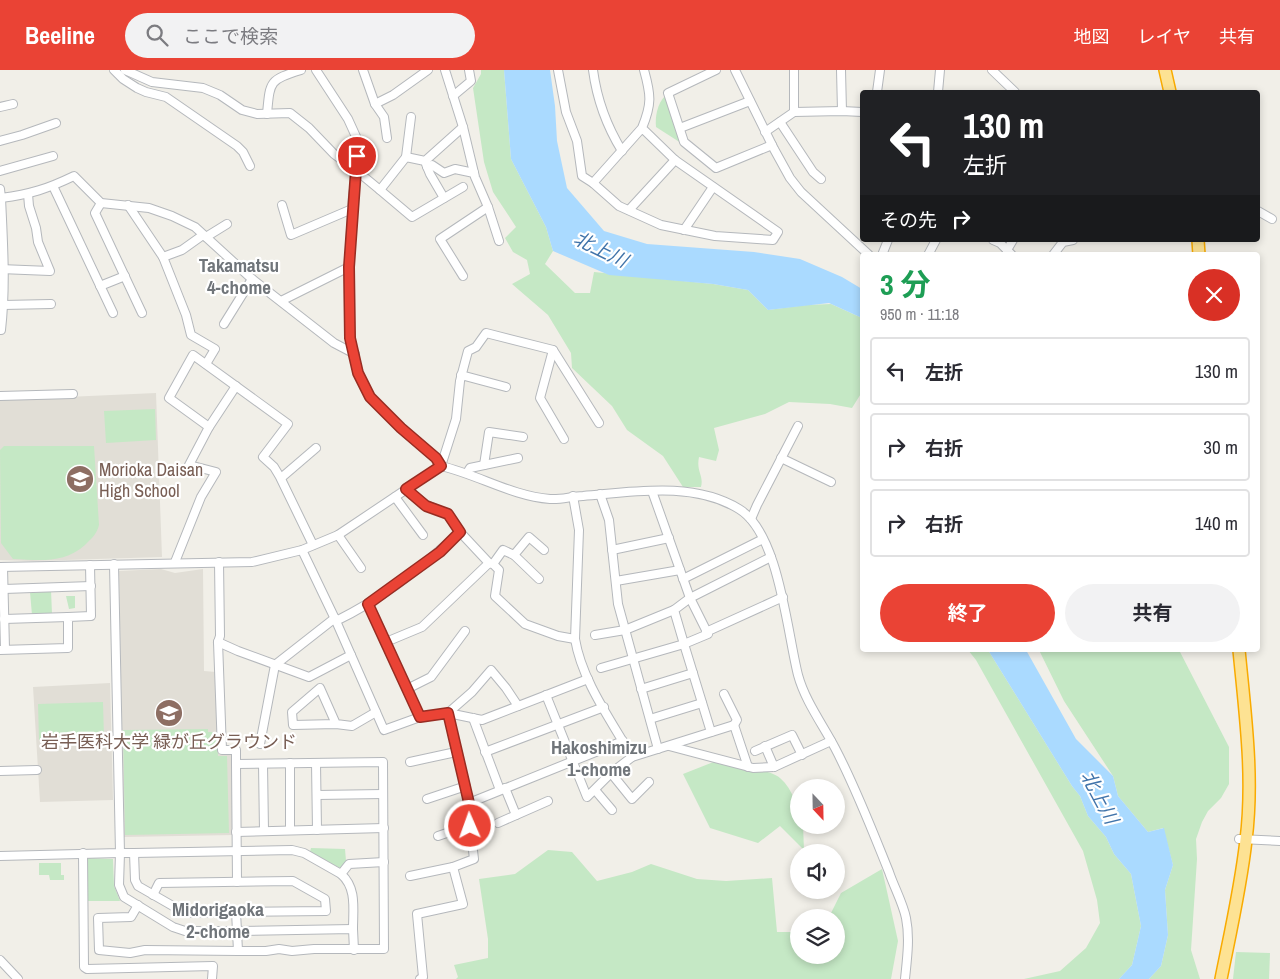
<!DOCTYPE html>
<html lang="ja">
<meta charset="utf-8">
<style>
:root{--surface:#fff;--page:#f2f2f3;--text:#2b2b33;--muted:#7c7c81;--line:#e1e1e2;--accent:#ea4335}
body{margin:0;font-family:"Archivo Narrow","Noto Sans JP",sans-serif;background:var(--page);color:var(--text);height:100vh;display:flex;flex-direction:column;font-size:19px;white-space:nowrap}
*{box-sizing:border-box;margin:0}
p{font-size:16px;color:var(--muted)}
.icon{flex:none;width:28px;height:28px;fill:none;stroke:currentColor;stroke-width:2;stroke-linecap:round;stroke-linejoin:round}
.map{position:relative;flex:1;overflow:hidden}
.drawer{position:absolute;left:860px;top:182px;width:400px;height:400px;display:flex;flex-direction:column;background:var(--surface);border-radius:5px;box-shadow:0 2px 8px #0003}
.drawer>*{flex:none}
.top-card{position:absolute;left:860px;top:20px;width:400px;height:152px;border-radius:5px;box-shadow:0 2px 8px #0003;background:#202124;color:#fff;overflow:hidden}
.needle{width:32px;rotate:158deg}
.buttons{position:absolute;left:790px;top:709px;display:grid;gap:10px}
.buttons a{display:grid;place-items:center;width:55px;height:55px;border-radius:50%;background:var(--surface);box-shadow:0 2px 8px #0003;font-size:25px}
.pin{position:absolute;display:grid;place-items:center;width:42px;height:42px;color:#fff;margin:-21px;border:2px solid #fff;border-radius:50%;box-shadow:0 1px 5px #0007}
.me{position:absolute;width:55px;margin:-28px;rotate:358deg;stroke-linejoin:round;filter:drop-shadow(0 0 4px #0008)}
.turn{display:flex;align-items:center;gap:18px;height:105px;padding:0 20px;font-size:22px}
.turn .icon{width:65px;height:65px;stroke-width:2.5}
.turn b{display:block;font-size:35px;line-height:42px}
.then{display:flex;align-items:center;height:48px;padding:0 20px;background:#0003;gap:10px;font-size:19px}
.round{display:grid;place-items:center;flex:none;width:52px;height:52px;border-radius:26px;background:var(--page)}
.head{display:flex;align-items:center;justify-content:space-between;height:85px;padding:0 20px}
h1{font-size:30px;font-weight:700;line-height:38px;color:#1e9e55}
.action{display:flex;gap:10px;margin-top:auto;padding:10px 20px}
.action a{flex:1;height:58px;border-radius:30px;background:var(--accent);color:#fff;font-size:20px;font-weight:700;line-height:58px;text-align:center}
.action a+a{background:var(--page);color:var(--text)}
ul{padding:0;list-style:none}
li{display:flex;align-items:center;gap:15px;height:68px;margin:0 10px 8px;padding:0 10px;border:2px solid var(--line);border-radius:5px}
li div{flex:1}
li b{display:block;font-size:19px}
li em{font-style:normal}
header{display:flex;align-items:center;gap:30px;box-sizing:border-box;height:70px;padding:0 25px;background:var(--accent);color:#fff}
header strong{font-size:24px}
nav{display:flex;gap:28px;margin-inline-start:auto;font-size:18px}
.search{width:350px;height:45px;background:var(--page);display:flex;align-items:center;gap:12px;box-sizing:border-box;padding:0 18px;border-radius:28px;color:var(--muted);font-size:19px}
.map>svg:first-child{display:block}
.education{fill:#e1ded6}
.green{fill:#c5e8c5}
.water{fill:#aadaff}
.lines{fill:none;stroke-linecap:round;stroke-linejoin:round}
.minor-casing{stroke:#b5b8bc;stroke-width:10}
.highway-casing{stroke:#f9ab00;stroke-width:14}
.minor{stroke:#fff;stroke-width:8}
.highway{stroke:#fde293;stroke-width:11}
.route-casing{stroke:#982c22;stroke-width:12}
.route{stroke:#ea4335;stroke-width:9}
.labels{text-anchor:middle;dominant-baseline:central;stroke-width:4.5;stroke-linejoin:round;paint-order:stroke}
.education-label{font-size:18px;fill:#785e54;stroke:#fff;text-anchor:start}
.water-label{font-size:19px;font-style:italic;fill:#4174aa;stroke:#fff}
.neighbourhood-label{font-size:19px;font-weight:bold;fill:#70757a;stroke:#fff}
</style>
<header>
<strong>Beeline</strong>
<div class="search"><svg class="icon" aria-label="search" viewBox="0 0 24 24"><circle cx="10" cy="10" r="6"/><path d="M15 15l6 6"/></svg>ここで検索</div>
<nav><a>地図</a><a>レイヤ</a><a>共有</a></nav>
</header>
<div class="map">
<svg width="1280" height="909" viewBox="0 0 1280 909">
<rect width="100%" height="100%" fill="#f1efe8"/>
<g class="education">
<polygon points="156,323 162,487 32,491 0,490 0,330"/>
<polygon points="161,499 175,503 203,499 204,601 216,602 219,684 232,683 233,685 234,765 124,767 119,501"/>
<polygon points="110,613 113,730 40,732 33,617"/>
</g>
<g class="green">
<path d="M 481,0 L 504,0 L 511,89 L 546,157 L 553,181 L 545,194 L 575,223 L 590,223 L 594,202 L 713,214 L 748,220 L 768,240 L 806,235 L 831,234 L 862,248 L 862,322 L 852,338 L 830,334 L 789,332 L 765,344 L 714,358 L 719,380 L 716,391 L 699,387 C 696,402 704,405 701,417 L 683,417 L 663,386 L 627,360 L 612,336 L 572,298 L 571,283 L 548,245 L 512,214 L 530,204 L 527,190 L 513,182 L 505,168 L 516,157 L 493,122 L 484,92 L 473,18 L 481,4 Z"/>
<path d="M 665,26 L 666,27 L 681,73 L 656,57 C 655,47 657,34 665,26 Z"/>
<polygon points="155,339 156,370 106,373 104,341"/>
<path d="M 4,376 L 94,376 L 99,455 C 97,464 91,469 85,475 C 64,494 39,490 13,489 L 1,473 L 0,380 Z"/>
<polygon points="51,520 52,544 32,545 30,522"/>
<polygon points="66,526 75,526 75,538 69,539"/>
<polygon points="968,580 988,580 1072,716 1080,726 1088,746 1106,767 1114,784 1131,804 1141,856 1132,895 1119,909 1024,909 1060,901 1086,878 1100,853 1097,830 1083,781 976,590"/>
<polygon points="1039,580 1179,580 1229,677 1229,714 1221,728 1208,741 1202,752 1196,769 1197,789 1191,880 1200,909 1149,909 1161,896 1168,865 1165,820 1173,795 1163,758 1148,762 1118,726 1113,706 1064,631"/>
<polygon points="103,632 104,668 39,670 38,634"/>
<polygon points="208,659 208,662 217,662 218,686 227,686 229,763 125,765 123,660"/>
<path d="M 716,691 C 731,694 769,699 780,708 C 793,719 799,739 799,755 L 803,755 L 804,780 L 780,756 L 758,773 L 710,758 L 683,704 Z"/>
<polygon points="311,778 345,779 346,791 340,798 310,782"/>
<polygon points="548,780 572,782 597,811 632,802 651,794 697,809 726,811 772,808 777,862 799,862 799,885 836,885 836,848 829,847 841,823 882,799 898,871 891,909 456,909 458,907 454,895 488,888 488,869 479,809 515,804"/>
<polygon points="85,788 113,789 114,816 120,831 87,831"/>
<polygon points="39,793 61,793 61,805 64,805 64,810 50,810 49,805 39,805"/>
<polygon points="1236,882 1270,883 1269,909 1233,909"/>
</g>
<g class="water">
<polygon points="504,0 550,0 555,36 557,71 567,118 604,161 647,174 754,182 800,189 842,207 862,219 862,248 829,233 768,240 748,220 713,214 609,205 553,181 546,157 511,89"/>
<polygon points="988,580 1026,580 1076,669 1113,706 1118,726 1148,762 1164,758 1173,795 1165,820 1168,865 1161,896 1149,909 1119,909 1132,895 1141,856 1131,804 1114,784 1106,767 1088,746 1080,726 1072,716"/>
</g>
<g class="lines">
<defs>
<g id="minor">
<polyline points="114,0 123,9 137,18 146,22 166,27 237,76 243,82 250,96"/>
<polyline points="125,0 152,12 203,18 220,25 242,40 257,44 290,43 309,58 334,84 357,101 380,120 406,87 425,91 463,57"/>
<path d="M 316,0 L 348,49 L 358,71 L 357,101 L 353,125 L 349,197 L 350,268 L 358,303 L 370,327 L 401,359 L 436,388 L 441,396 C 479,405 512,426 550,429 C 561,430 572,426 583,426 C 633,422 693,411 739,439 C 779,463 787,562 798,605 C 805,631 823,655 835,678 C 856,718 872,760 889,802 C 894,817 903,833 906,848 C 910,868 907,889 905,909"/>
<polyline points="363,0 375,34 384,47 387,68"/>
<polyline points="445,0 463,57 475,107 488,137 499,171"/>
<polyline points="558,0 566,42 577,71 582,106 593,113"/>
<path d="M 593,0 C 597,30 606,55 622,81"/>
<polyline points="716,0 668,23 684,72 716,98 772,75"/>
<polyline points="735,0 774,79 790,108 801,122 869,185"/>
<polyline points="794,0 794,42"/>
<polyline points="841,0 842,41"/>
<polyline points="992,0 1015,22"/>
<polyline points="877,22 880,0"/>
<polyline points="938,22 940,0"/>
<polyline points="453,26 471,11 469,0"/>
<polyline points="375,34 393,25 428,0"/>
<polyline points="0,37 13,34"/>
<path d="M 267,44 C 270,11 269,10 301,0"/>
<polyline points="780,52 813,102 821,109"/>
<path d="M 642,58 L 675,90 L 778,162 L 773,170 L 715,166 L 661,155 L 619,136 L 593,113 L 642,58 C 652,34 651,25 644,0"/>
<polyline points="680,58 750,31"/>
<polyline points="765,62 794,42 842,41 862,42"/>
<polyline points="0,71 22,65 56,53"/>
<polyline points="406,87 411,47"/>
<polyline points="426,94 430,104 444,128"/>
<polyline points="427,97 432,95 444,103 455,99 474,103"/>
<polyline points="0,101 53,86"/>
<polyline points="53,116 113,243"/>
<path d="M 0,119 L 1,128 C 31,124 47,119 74,106 L 101,133 L 149,138 L 172,146 L 195,157 L 252,209 L 334,273 L 355,284"/>
<polyline points="380,120 412,147 463,117"/>
<polyline points="101,133 95,143 142,243"/>
<polyline points="128,135 163,187 186,245 191,265 215,279 206,294"/>
<polyline points="282,135 291,165 352,139"/>
<polyline points="629,140 675,90"/>
<polyline points="1258,141 1272,149"/>
<polyline points="684,160 713,117"/>
<polyline points="206,167 227,154"/>
<polyline points="993,170 1000,173 1012,185"/>
<polyline points="1007,180 1013,170"/>
<polyline points="882,185 888,170"/>
<polyline points="928,185 936,170"/>
<polyline points="1053,185 1063,172 1073,170"/>
<polyline points="163,187 182,180 203,165"/>
<polyline points="0,199 50,201 38,172 36,158 29,136 28,124"/>
<polyline points="463,206 440,169 488,137"/>
<polyline points="100,216 125,206"/>
<polyline points="281,231 349,197"/>
<polyline points="3,235 51,234"/>
<polyline points="224,254 252,209"/>
<path d="M 0,260 L 1,260 C 6,216 3,172 1,128"/>
<polyline points="553,280 540,328 564,369"/>
<polyline points="461,305 506,317"/>
<polyline points="0,326 73,324"/>
<polyline points="209,357 236,316"/>
<polyline points="781,388 831,412"/>
<polyline points="484,395 489,362 523,367"/>
<polyline points="467,403 470,398 518,388"/>
<polyline points="281,408 316,378"/>
<polyline points="406,419 426,435 448,444 460,462 489,493 493,494 499,500 495,526 525,554 558,566 575,569"/>
<polyline points="652,421 690,528 708,564 684,574 711,662"/>
<polyline points="600,424 609,450 618,534 658,679"/>
<path d="M 573,426 L 579,460 L 575,569 C 582,611 611,650 632,687"/>
<polyline points="395,427 423,465"/>
<polyline points="751,449 757,435 798,356"/>
<polyline points="338,465 361,498"/>
<polyline points="302,480 336,551 384,660 420,647 448,643 482,650 588,609"/>
<polyline points="612,480 669,468"/>
<polyline points="514,485 539,509"/>
<polyline points="175,492 201,427 216,402 189,395 209,357 169,328 193,285 288,354 263,387 274,397 280,407 313,475"/>
<polyline points="219,492 220,566 218,572 238,581 309,607 351,585"/>
<polyline points="493,494 503,480 514,485 529,467 544,480"/>
<polyline points="0,497 252,492 302,480 338,465 441,396 456,349 460,311 468,281 476,277 486,263 553,280 599,353"/>
<polyline points="3,497 5,579"/>
<polyline points="683,509 763,469"/>
<polyline points="616,511 680,500"/>
<polyline points="4,519 91,516"/>
<polyline points="368,534 420,647"/>
<polyline points="4,549 68,547"/>
<path d="M 336,551 C 381,529 423,497 460,462"/>
<polyline points="706,562 783,527"/>
<polyline points="595,565 625,560 674,540"/>
<polyline points="386,572 422,557 489,493"/>
<polyline points="0,580 68,578 68,547 91,546 90,495"/>
<polyline points="601,598 684,574 674,540 690,528 771,487"/>
<polyline points="407,619 431,607 465,561"/>
<polyline points="641,619 693,603"/>
<polyline points="724,624 737,650 734,655"/>
<polyline points="546,625 587,727 611,703 632,729 649,712"/>
<polyline points="448,643 472,622 491,600 506,618 518,636"/>
<polyline points="473,648 500,720"/>
<polyline points="650,649 702,633"/>
<polyline points="336,654 320,618 292,642 293,655 336,654 352,656 376,642"/>
<polyline points="260,674 275,595 335,548"/>
<polyline points="669,676 753,698 774,697 831,671"/>
<polyline points="765,676 774,697"/>
<polyline points="755,681 792,665 802,685"/>
<polyline points="485,682 604,637"/>
<polyline points="410,692 456,682"/>
<polyline points="290,693 290,760"/>
<polyline points="316,693 317,760"/>
<polyline points="236,694 237,812"/>
<polyline points="263,694 264,761"/>
<polyline points="0,701 37,700"/>
<polyline points="611,703 632,687 734,655 748,697"/>
<polyline points="505,718 516,745"/>
<polyline points="595,720 612,740"/>
<polyline points="317,725 383,724"/>
<polyline points="427,729 466,716"/>
<polyline points="469,733 623,671"/>
<polyline points="498,753 548,731"/>
<polyline points="236,762 384,758"/>
<polyline points="438,766 470,755"/>
<polyline points="1239,769 1280,771"/>
<polyline points="83,783 84,897 87,899 213,896 212,909"/>
<polygon points="120,783 134,783 135,810 138,816 185,843 236,842 237,861 185,861 173,857 124,827 119,815"/>
<polyline points="134,783 292,780 304,783 341,804 349,794 384,792"/>
<polyline points="0,786 120,783 114,494"/>
<path d="M 341,804 C 357,818 353,839 353,859"/>
<polyline points="410,806 453,797"/>
<polyline points="153,825 159,813 293,811 325,829 326,841 236,842"/>
<polyline points="138,835 131,847 98,848 99,880 130,883 145,880 238,881 266,881 279,879 292,881 314,879 384,879 383,692 236,694 236,680 222,680 218,572"/>
<polyline points="238,881 237,861 353,859 354,880"/>
<polyline points="0,890 18,909"/>
<polyline points="420,909 423,907 417,844 463,834 453,797 474,789 470,755 469,733 448,643"/>
</g>
<g id="highway">
<polyline points="1165,0 1170,22"/>
<polyline points="1198,170 1199,185"/>
<path d="M 1221,909 C 1230,864 1241,816 1246,770 C 1254,707 1245,643 1239,580"/>
</g>
</defs>
<use href="#minor" class="minor-casing"/>
<use href="#highway" class="highway-casing"/>
<use href="#minor" class="minor"/>
<use href="#highway" class="highway"/>
</g>
<g class="lines">
<defs>
<polyline id="route" points="357,86 349,197 350,268 358,303 370,327 401,358 436,388 441,396 406,419 426,436 448,444 460,462 440,482 368,534 420,647 448,643 469,733 470,756"/>
</defs>
<use href="#route" class="route-casing"/>
<use href="#route" class="route"/>
</g>
<defs>
<symbol id="school-disc" viewBox="-11 -11 22 22"><circle r="9.5" fill="#8d6e63" stroke="#fff"/><path d="M0-5L7-2L0 1L-7-2ZM-4 1L0 2.5L4 1V4Q0 6-4 4Z" fill="#fff"/></symbol>
<symbol id="university-disc" viewBox="-11 -11 22 22"><circle r="9.5" fill="#8d6e63" stroke="#fff"/><path d="M0-5L7-2L0 1L-7-2ZM-4 1L0 2.5L4 1V4Q0 6-4 4Z" fill="#fff"/></symbol>
</defs>
<g fill-rule="evenodd">
<use href="#school-disc" x="64" y="393" width="32" height="32"/>
<use href="#university-disc" x="153" y="627" width="32" height="32"/>
</g>
<g class="labels">
<g class="education-label">
<text x="99" y="399">Morioka Daisan<tspan x="99" dy="21">High School</tspan></text>
<text x="169" y="671" text-anchor="middle">岩手医科大学 緑が丘グラウンド</text>
</g>
<g class="water-label">
<text transform="translate(601 179) rotate(26)">北上川</text>
<text transform="translate(1100 727) rotate(62)">北上川</text>
</g>
<g class="neighbourhood-label">
<text x="239" y="195">Takamatsu<tspan x="239" dy="22">4-chome</tspan></text>
<text x="599" y="677">Hakoshimizu<tspan x="599" dy="22">1-chome</tspan></text>
<text x="218" y="839">Midorigaoka<tspan x="218" dy="22">2-chome</tspan></text>
</g>
</g>
</svg>
<div class="buttons">
<a><svg class="needle" viewBox="-14 -14 28 28"><path d="M0-13l5 13h-10z" fill="#e53935"/><path d="M0 13l5-13h-10z" fill="#7c7c81"/></svg></a>
<a><svg class="icon" aria-label="sound" viewBox="0 0 24 24"><path d="M4 9h4l5-4v14l-5-4H4zM17 9q2 3 0 6"/></svg></a>
<a><svg class="icon" aria-label="layers" viewBox="0 0 24 24"><path d="M12 4l9 5-9 5-9-5zM3 14l9 5 9-5"/></svg></a>
</div>
<div class="pin" style="left:357px;top:86px;background:#d93025"><svg class="icon" aria-label="arrive" viewBox="0 0 24 24"><path d="M6 21V4h12l-3 4 3 4H6"/></svg></div>
<svg class="me" style="left:470px;top:756px" viewBox="-20 -20 40 40"><circle r="17" fill="#ea4335" stroke="#fff" stroke-width="3"/><path d="M0-11L8 9 0 5-8 9z" fill="#fff"/></svg>
<div class="top-card">
<div class="turn"><svg class="icon" aria-label="left" viewBox="0 0 24 24"><path d="M17 20v-9H6M10 6l-5 5 5 5"/></svg><div><b>130 m</b>左折</div></div>
<div class="then">その先<svg class="icon" aria-label="right" viewBox="0 0 24 24"><path d="M7 20v-9h11M14 6l5 5-5 5"/></svg></div>
</div>
<section class="drawer">
<div class="head"><div><h1>3 分</h1><p>950 m · 11:18</p></div><a class="round" style="background:#d93025;color:#fff"><svg class="icon" aria-label="close" viewBox="0 0 24 24"><path d="M6 6l12 12M18 6L6 18"/></svg></a></div>
<ul>
<li><svg class="icon" aria-label="left" viewBox="0 0 24 24"><path d="M17 20v-9H6M10 6l-5 5 5 5"/></svg><div><b>左折</b></div><em>130 m</em></li>
<li><svg class="icon" aria-label="right" viewBox="0 0 24 24"><path d="M7 20v-9h11M14 6l5 5-5 5"/></svg><div><b>右折</b></div><em>30 m</em></li>
<li><svg class="icon" aria-label="right" viewBox="0 0 24 24"><path d="M7 20v-9h11M14 6l5 5-5 5"/></svg><div><b>右折</b></div><em>140 m</em></li>
</ul>
<div class="action"><a>終了</a><a>共有</a></div>
</section>
</div>
